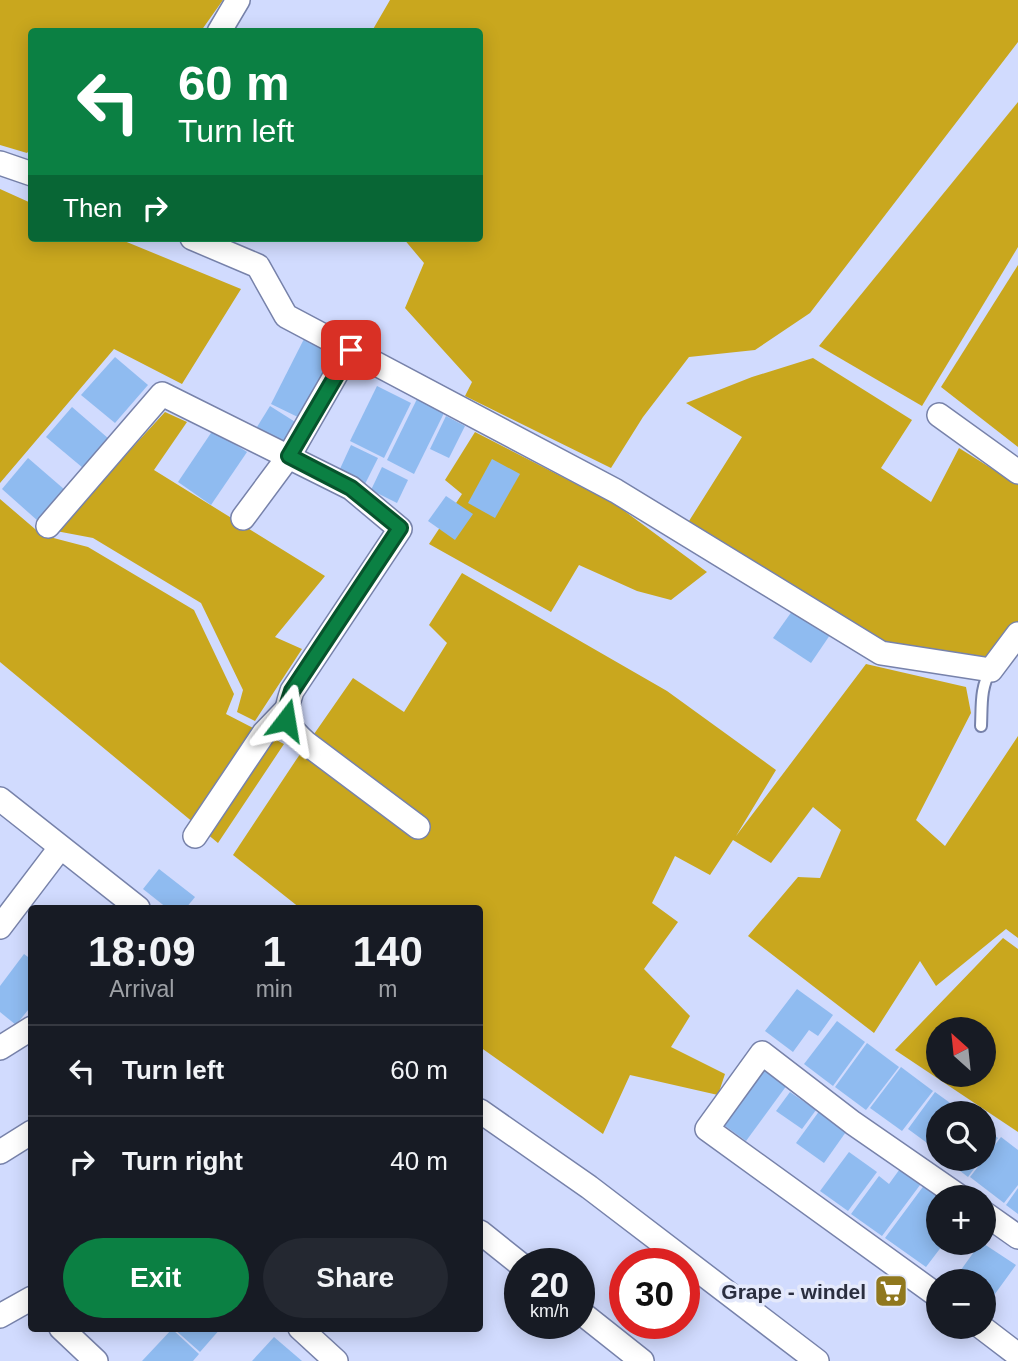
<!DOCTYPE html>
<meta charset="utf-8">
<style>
:root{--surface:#171b24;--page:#242831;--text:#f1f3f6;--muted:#9ea1a6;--line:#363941;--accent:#0b8043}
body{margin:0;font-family:Arial,sans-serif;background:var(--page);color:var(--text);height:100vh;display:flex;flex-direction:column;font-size:26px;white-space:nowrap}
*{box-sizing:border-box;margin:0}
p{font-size:23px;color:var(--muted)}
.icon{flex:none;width:38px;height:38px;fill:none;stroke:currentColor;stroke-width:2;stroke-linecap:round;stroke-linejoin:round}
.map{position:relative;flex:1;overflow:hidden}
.drawer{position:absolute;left:28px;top:905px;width:455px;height:427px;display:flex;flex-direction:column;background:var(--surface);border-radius:7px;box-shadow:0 4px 18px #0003}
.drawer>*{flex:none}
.guide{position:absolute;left:28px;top:28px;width:455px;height:214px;border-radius:7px;box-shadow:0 4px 18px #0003;background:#0b8043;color:#fff;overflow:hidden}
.needle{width:46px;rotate:333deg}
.tools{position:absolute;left:926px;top:1017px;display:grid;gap:14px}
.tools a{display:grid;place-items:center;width:70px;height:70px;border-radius:50%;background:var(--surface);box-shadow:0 4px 18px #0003;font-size:35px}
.speed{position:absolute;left:504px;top:1248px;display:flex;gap:14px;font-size:35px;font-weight:700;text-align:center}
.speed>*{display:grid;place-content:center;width:91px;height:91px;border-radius:50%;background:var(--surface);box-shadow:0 4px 18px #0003;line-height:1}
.speed small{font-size:18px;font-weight:400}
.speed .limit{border:10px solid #d22;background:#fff;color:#111}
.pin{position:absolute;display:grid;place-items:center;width:60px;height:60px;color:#fff;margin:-30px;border-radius:14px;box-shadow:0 4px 10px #0006}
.me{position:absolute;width:77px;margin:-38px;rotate:14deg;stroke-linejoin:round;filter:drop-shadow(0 0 5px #0008)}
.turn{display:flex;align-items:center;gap:24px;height:147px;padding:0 35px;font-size:32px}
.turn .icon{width:91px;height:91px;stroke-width:2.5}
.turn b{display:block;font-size:49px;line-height:60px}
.then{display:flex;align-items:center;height:66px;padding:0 35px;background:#0003;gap:14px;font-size:26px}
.eta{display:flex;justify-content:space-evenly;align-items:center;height:119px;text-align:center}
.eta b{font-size:42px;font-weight:700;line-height:49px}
.cta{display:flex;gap:14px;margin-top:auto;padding:14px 35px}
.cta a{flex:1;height:80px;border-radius:42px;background:var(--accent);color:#fff;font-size:28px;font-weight:700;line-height:80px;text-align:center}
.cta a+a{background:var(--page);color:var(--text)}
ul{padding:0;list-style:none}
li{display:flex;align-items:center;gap:21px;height:91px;padding:0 35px;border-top:2px solid var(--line)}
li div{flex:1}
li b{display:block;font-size:26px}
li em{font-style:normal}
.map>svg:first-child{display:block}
.green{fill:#c9a71e;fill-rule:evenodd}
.building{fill:#8fbbf0}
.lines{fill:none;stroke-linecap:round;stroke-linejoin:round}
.lane-casing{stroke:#7782aa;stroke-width:14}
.street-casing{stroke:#7782aa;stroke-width:26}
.lane{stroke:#fff;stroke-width:10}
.street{stroke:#fff;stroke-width:23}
.route-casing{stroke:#07532c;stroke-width:18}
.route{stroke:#0b8043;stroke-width:12}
.labels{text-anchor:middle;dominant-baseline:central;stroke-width:7;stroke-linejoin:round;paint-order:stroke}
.poi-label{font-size:21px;font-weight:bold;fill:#2a2e3f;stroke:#e4e9fb;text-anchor:end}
</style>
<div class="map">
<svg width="1018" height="1361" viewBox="0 0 1018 1361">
<rect width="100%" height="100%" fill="#d1dbfe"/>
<g class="green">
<polygon points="0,0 223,0 201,31 32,32 32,147 27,153 0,145"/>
<polygon points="390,0 1018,0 1018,42 810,313 755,350 689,357 643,417 611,468 465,396 472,382 405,308 424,263 403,238 480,238 480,32 372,31"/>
<polygon points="1018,102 1018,247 922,406 819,346"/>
<polygon points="0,189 31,203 32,238 117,238 241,289 182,384 114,349 0,483"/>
<polygon points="1018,265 1018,447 941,387"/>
<polygon points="813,358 912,420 881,468 931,502 959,448 1018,485 1018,625 990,664 883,647 693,529 689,521 742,437 686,403 752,377"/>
<polygon points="165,412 187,422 154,470 325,576 275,637 302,649 255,721 237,712 243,690 201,603 93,538 56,531"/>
<polygon points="475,432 615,504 707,572 671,600 637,591 579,565 551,612 429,544 462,494 445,480"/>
<polygon points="0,499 42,535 88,547 194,610 234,694 226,714 284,744 218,843 0,662"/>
<polygon points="462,573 667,691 776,770 736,836 866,664 966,687 971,713 916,820 945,846 1018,736 1018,938 1006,929 936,986 920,961 874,1033 748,936 798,877 820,878 841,830 813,807 771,863 733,840 710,875 675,856 652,903 678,922 644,969 690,1016 671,1047 725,1074 718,1095 630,1075 603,1134 480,1047 480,908 300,908 233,855 296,760 353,678 404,712 447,643 429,625"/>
<path d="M 1003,938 L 1018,949 L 1018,1132 L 895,1050 ZM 938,1029 L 984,1029 L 984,1074 L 938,1074 Z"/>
</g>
<g class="building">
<polygon points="305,337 338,353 304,420 271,404"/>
<polygon points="115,357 148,385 115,423 81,395"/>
<polygon points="377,386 411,403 384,458 350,441"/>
<polygon points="417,399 444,413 414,474 387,460"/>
<polygon points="270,406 300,425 287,445 257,427"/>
<polygon points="72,407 109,439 83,468 46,437"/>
<polygon points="446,416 465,426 449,458 430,449"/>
<polygon points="213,430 247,452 211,505 178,482"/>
<polygon points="351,445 378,458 365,484 339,471"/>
<polygon points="28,458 65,490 38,521 2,489"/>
<polygon points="492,459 520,474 495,518 468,503"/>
<polygon points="382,467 408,480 397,503 371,490"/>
<polygon points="446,496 473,514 455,540 428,521"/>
<polygon points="795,607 832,632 811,663 773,638"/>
<polygon points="159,869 195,897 186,908 167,908 143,889"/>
<polygon points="24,954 32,960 32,1005 16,1025 0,1012 0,986"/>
<polygon points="797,989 833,1015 818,1036 809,1030 793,1052 765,1031"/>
<polygon points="837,1021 865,1042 833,1086 804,1064"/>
<polygon points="867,1043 899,1067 866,1110 835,1087"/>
<polygon points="762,1067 787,1085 746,1141 721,1123"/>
<polygon points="901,1067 933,1091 902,1131 870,1108"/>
<polygon points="790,1092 816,1110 802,1129 776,1111"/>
<polygon points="935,1092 964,1113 938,1113 938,1151 908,1129"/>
<polygon points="820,1110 848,1129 824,1163 796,1143"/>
<polygon points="984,1128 998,1138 984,1157"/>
<polygon points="1001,1137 1018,1150 1018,1185 1004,1203 970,1177"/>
<polygon points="849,1152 877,1172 848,1211 820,1191"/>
<polygon points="943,1158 982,1158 968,1177"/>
<polygon points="902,1166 923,1181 882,1236 851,1214 879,1176 889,1184"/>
<polygon points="925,1184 943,1197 938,1197 938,1242 945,1242 926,1267 885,1238"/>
<polygon points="1018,1188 1018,1214 1006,1205"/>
<polygon points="981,1242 1016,1265 984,1309 984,1281 953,1281"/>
<polygon points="173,1328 221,1328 200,1352"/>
<polygon points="172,1329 199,1354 193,1361 142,1361"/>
<polygon points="274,1337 302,1361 252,1361"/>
</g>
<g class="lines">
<defs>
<path id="lane" d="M 981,726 C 982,706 980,687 991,670"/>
<g id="street">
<polyline points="219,32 238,0"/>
<polyline points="0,163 32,174"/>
<polyline points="192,238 258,266 286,316 616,491 881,653 991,670 1018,634"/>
<polyline points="939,415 1018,472"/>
<polyline points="243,518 289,456 350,350"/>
<path d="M 48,526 L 162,394 L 351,488 L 400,529 L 292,691 C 283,718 285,724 306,743 L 418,827"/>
<polyline points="0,799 138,908"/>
<polyline points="195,836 264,733 286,710"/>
<polyline points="0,927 60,848"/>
<polyline points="0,1048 32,1028"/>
<polyline points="480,1111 589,1187 817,1361"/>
<polyline points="0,1152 32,1132"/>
<polyline points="984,1213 1018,1237"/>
<polyline points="480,1232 520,1264"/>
<polyline points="938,1296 707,1129 762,1053 853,1123 960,1197"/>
<polyline points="579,1311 642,1361"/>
<polyline points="0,1316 32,1298"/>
<polyline points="980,1326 1018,1355"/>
<polyline points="61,1328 96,1361"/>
<polyline points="300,1328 336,1361"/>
</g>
</defs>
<use href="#lane" class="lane-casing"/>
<use href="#street" class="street-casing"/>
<use href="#lane" class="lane"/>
<use href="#street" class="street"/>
</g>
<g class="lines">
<defs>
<polyline id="route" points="286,720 286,710 292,691 400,528 351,488 289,456 351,350"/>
</defs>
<use href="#route" class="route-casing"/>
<use href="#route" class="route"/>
</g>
<defs>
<symbol id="supermarket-square" viewBox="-11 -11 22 22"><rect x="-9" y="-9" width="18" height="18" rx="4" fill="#90781e" stroke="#e4e9fb"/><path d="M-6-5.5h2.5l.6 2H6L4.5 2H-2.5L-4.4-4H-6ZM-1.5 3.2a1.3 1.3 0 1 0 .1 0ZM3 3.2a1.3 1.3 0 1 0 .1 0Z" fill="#fff"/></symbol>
</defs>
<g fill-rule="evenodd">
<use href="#supermarket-square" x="872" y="1272" width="38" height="38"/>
</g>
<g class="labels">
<g class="poi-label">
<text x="866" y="1291">Grape - windel</text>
</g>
</g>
</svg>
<div class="tools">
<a><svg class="needle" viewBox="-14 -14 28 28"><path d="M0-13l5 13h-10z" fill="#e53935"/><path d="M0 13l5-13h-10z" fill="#9ea1a6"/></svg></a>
<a><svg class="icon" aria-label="search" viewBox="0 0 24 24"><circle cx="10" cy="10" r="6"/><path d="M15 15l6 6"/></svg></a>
<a>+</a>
<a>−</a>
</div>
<div class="speed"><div>20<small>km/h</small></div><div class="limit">30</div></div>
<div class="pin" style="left:351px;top:350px;background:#d93025"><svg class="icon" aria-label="arrive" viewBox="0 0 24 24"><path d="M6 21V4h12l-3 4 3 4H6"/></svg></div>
<svg class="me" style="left:286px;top:720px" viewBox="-20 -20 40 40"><path d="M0-17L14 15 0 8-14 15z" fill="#0b8043" stroke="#fff" stroke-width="4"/></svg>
<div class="guide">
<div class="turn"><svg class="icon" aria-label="left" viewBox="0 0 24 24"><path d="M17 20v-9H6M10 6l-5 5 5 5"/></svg><div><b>60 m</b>Turn left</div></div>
<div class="then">Then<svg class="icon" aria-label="right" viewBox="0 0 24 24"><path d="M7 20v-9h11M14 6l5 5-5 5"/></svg></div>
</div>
<section class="drawer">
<div class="eta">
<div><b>18:09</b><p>Arrival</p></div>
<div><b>1</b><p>min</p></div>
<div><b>140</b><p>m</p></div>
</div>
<ul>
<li><svg class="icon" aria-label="left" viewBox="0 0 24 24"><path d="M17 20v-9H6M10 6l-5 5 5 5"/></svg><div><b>Turn left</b></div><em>60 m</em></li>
<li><svg class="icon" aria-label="right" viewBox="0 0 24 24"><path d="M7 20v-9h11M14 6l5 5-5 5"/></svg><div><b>Turn right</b></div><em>40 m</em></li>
</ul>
<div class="cta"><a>Exit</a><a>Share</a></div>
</section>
</div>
